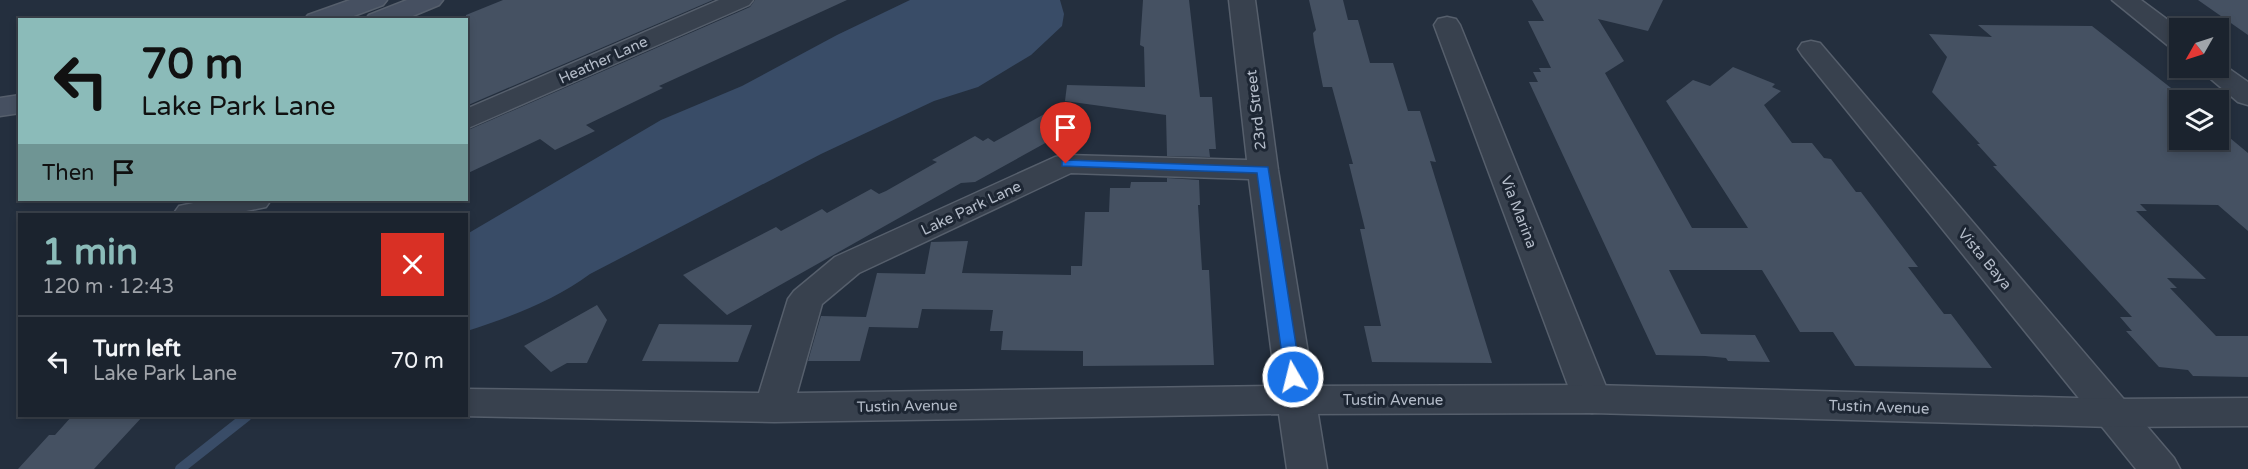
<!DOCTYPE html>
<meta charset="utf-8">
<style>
:root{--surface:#1b232e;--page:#242b36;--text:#f1f3f6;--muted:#a0a4aa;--line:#39404a;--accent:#8bbbb9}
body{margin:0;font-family:"Varela Round",sans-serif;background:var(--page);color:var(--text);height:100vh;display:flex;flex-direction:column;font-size:22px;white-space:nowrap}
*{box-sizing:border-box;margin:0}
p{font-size:20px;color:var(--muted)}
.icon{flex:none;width:33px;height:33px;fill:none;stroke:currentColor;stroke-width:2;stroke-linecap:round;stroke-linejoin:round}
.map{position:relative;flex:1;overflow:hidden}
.panel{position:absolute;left:18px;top:213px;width:450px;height:204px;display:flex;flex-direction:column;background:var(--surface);border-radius:0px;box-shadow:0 3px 9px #0003,0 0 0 2px var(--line)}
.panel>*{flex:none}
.guide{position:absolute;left:18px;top:18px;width:450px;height:183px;border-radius:0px;box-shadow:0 3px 9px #0003,0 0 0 2px var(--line);background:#8bbbb9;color:#111;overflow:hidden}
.needle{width:39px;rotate:231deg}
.fabs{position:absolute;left:2169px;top:18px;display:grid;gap:12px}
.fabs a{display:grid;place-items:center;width:60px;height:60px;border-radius:0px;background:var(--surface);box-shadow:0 3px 9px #0003,0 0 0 2px var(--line);font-size:30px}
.pin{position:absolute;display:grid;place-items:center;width:51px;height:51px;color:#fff;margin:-62px -26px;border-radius:50% 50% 50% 0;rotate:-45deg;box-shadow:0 0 6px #0007}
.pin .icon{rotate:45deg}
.me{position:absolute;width:66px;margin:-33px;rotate:352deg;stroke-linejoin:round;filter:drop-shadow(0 0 4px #0008)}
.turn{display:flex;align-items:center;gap:21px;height:126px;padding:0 24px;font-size:27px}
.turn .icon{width:78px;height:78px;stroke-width:2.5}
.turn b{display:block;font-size:42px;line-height:51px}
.then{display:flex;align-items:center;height:57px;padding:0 24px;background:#0003;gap:12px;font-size:22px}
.round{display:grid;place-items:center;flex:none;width:63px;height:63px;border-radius:0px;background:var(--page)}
.overview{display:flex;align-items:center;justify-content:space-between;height:102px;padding:0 24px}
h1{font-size:36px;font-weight:700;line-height:45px;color:var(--accent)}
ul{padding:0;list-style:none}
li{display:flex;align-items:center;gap:18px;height:90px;padding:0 24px;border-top:2px solid var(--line)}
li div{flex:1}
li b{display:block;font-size:22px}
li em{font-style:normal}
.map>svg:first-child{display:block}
.water{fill:#394c67}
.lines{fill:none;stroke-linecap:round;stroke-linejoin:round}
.stream{stroke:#394c67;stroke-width:10}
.building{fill:#455162}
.minor-casing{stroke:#565f6c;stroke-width:3}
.tertiary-casing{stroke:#565f6c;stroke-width:3}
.secondary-casing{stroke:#565f6c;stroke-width:3}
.minor{fill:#38414e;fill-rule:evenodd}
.tertiary{fill:#38414e;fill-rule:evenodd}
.secondary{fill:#465061;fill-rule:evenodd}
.route{fill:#1a73e8;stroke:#114b97;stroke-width:1.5}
.labels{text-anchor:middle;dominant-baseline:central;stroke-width:6;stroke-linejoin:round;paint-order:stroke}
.street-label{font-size:15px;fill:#b4bcc9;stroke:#1d2633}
</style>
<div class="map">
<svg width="2248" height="469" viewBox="0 0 2248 469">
<rect width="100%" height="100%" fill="#242f3e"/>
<path class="water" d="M 910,0 L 1060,0 L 1064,14 L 1062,26 L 1031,55 L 978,87 L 934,101 L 821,154 L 590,274 C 553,301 511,317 467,331 L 467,234 L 661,120 L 742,86 L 837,35 Z"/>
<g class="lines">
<polyline class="stream" points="180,469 247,416"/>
</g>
<g class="building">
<polygon points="503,0 713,0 466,106 466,15"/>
<polygon points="755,0 847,0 659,86 663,88 586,125 595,131 555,150 540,139 466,174 466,131 750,7"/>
<polygon points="1143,0 1189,0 1200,97 1212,97 1216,149 1209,149 1210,157 1167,156 1166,115 1065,101 1067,85 1145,87 1144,47 1140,45"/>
<polygon points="1309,0 1343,0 1348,20 1358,20 1370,63 1393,63 1408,111 1420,111 1436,162 1430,161 1492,363 1372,362 1364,326 1381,326 1360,229 1365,229 1349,164 1353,164 1332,87 1323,87 1314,42 1313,33 1316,30"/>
<polygon points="1532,0 1663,0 1648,31 1598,19 1624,61 1605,73 1692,228 1748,228 1666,101 1693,80 1710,86 1733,67 1775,84 1772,87 1781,91 1764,105 1792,143 1812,143 1824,158 1831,159 1856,192 1861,192 1918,267 1908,267 1944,314 1951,314 1992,368 1855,366 1833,332 1800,332 1762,270 1669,270 1701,334 1755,335 1770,362 1728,361 1726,358 1705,356 1656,355 1529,82 1538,82 1533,72 1541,72 1539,68 1551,68 1528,21 1544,21"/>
<polygon points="2198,0 2248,0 2248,35"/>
<polygon points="1978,25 2092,26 2180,95 2180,140 2218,140 2218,133 2224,133 2248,153 2248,231 2218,205 2140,204 2147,211 2136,211 2206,279 2167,278 2177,288 2170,288 2216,336 2248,336 2248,377 2193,376 2188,370 2159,367 2126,331 2132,331 2120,317 2132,317 1993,166 1997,166 1977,144 1980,144 1932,92 1947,57 1929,34 1992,37"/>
<polygon points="1057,107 1085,121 975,182 961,183 727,315 683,275 776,227 781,231 822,209 827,213 871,189 879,194 886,191 937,162 932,160 975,136 983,141 988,138 994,142"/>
<polygon points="1167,178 1199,180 1200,205 1198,205 1202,270 1209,270 1214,365 1083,366 1083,351 1001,350 1003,331 990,331 993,310 922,309 918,328 869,327 860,361 808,361 821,316 866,317 877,273 925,274 931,242 968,241 962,273 1071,275 1071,266 1082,266 1085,212 1109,212 1110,188 1130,188 1131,182 1167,182"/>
<polygon points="597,305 607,320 587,363 567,363 551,372 524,346"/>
<polygon points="659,324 752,325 738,362 642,361"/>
<polygon points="72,416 143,416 94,469 18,469 49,435 55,435"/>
</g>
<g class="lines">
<defs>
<g id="minor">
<polygon points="719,0 753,0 749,5 466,129 466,109"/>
<path d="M 1229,0 L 1255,0 L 1278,170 L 1327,469 L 1287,469 L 1279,414 L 774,422 L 460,416 L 466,416 L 466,389 L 759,393 L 788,299 L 794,291 L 835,257 L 1055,157 L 1066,155 L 1247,160 ZM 1071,173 L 1249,179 L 1276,386 L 797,393 L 822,304 L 859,273 Z"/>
<polygon points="2112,0 2141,0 2180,29 2180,50 2171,48"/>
<polygon points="1447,17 1456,19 1460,25 1611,399 1606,409 1592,413 1578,409 1573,399 1434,25 1438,19"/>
<polygon points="1811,41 1820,43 2174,458 2180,469 2136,469 1802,55 1798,49 1802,43"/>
<polygon points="2218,61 2248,82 2248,105 2238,102 2198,68 2218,68"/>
<polygon points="208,200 271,200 266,207 231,214 174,213 179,206"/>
</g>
<polygon id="tertiary" points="1592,385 2113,399 2248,398 2248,426 2113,427 1592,413 1297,414 1283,410 1278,400 1283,390 1297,386"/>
<g id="secondary">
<polygon points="350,0 387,0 383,5 343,20 304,20 308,15"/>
<polygon points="407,0 443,0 439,5 403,20 365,20 369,15"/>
<polygon points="20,95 20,113 0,116 0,98"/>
</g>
</defs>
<use href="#minor" class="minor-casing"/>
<use href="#tertiary" class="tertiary-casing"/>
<use href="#secondary" class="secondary-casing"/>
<use href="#minor" class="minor"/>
<use href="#tertiary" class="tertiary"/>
<use href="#secondary" class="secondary"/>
</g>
<polygon class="route" points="1066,160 1268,167 1301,377 1299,381 1288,381 1285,377 1257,173 1062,166 1062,161"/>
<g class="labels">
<g class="street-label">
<text transform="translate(603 60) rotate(-24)">Heather Lane</text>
<text transform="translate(1256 110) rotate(-97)">23rd Street</text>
<text transform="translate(971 208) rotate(-25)">Lake Park Lane</text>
<text transform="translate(1519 212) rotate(69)">Via Marina</text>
<text transform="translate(1985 259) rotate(50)">Vista Baya</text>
<text x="1393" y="400">Tustin Avenue</text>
<text transform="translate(907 406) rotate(-1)">Tustin Avenue</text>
<text transform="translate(1879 407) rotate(2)">Tustin Avenue</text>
</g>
</g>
</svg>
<div class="fabs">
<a><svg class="needle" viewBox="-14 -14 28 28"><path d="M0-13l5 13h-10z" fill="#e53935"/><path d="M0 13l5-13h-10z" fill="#a0a4aa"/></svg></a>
<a><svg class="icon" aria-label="layers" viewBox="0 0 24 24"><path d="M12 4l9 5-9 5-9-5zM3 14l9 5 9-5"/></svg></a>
</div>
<div class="pin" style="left:1066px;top:164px;background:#d93025"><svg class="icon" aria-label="arrive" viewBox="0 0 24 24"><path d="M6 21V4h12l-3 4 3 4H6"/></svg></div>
<svg class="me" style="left:1293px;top:377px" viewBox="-20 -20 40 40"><circle r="17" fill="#1a73e8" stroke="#fff" stroke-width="3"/><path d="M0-11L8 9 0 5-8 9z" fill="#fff"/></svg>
<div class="guide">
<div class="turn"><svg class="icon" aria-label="left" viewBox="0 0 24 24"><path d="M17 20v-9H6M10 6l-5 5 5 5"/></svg><div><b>70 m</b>Lake Park Lane</div></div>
<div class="then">Then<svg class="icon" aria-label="arrive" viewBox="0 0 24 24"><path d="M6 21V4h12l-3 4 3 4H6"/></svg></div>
</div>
<section class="panel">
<div class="overview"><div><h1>1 min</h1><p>120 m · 12:43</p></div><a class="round" style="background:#d93025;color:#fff"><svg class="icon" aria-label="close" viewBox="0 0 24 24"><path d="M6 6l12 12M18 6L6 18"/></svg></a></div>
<ul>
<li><svg class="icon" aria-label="left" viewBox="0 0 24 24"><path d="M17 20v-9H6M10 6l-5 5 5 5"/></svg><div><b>Turn left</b><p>Lake Park Lane</p></div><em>70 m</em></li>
</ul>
</section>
</div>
